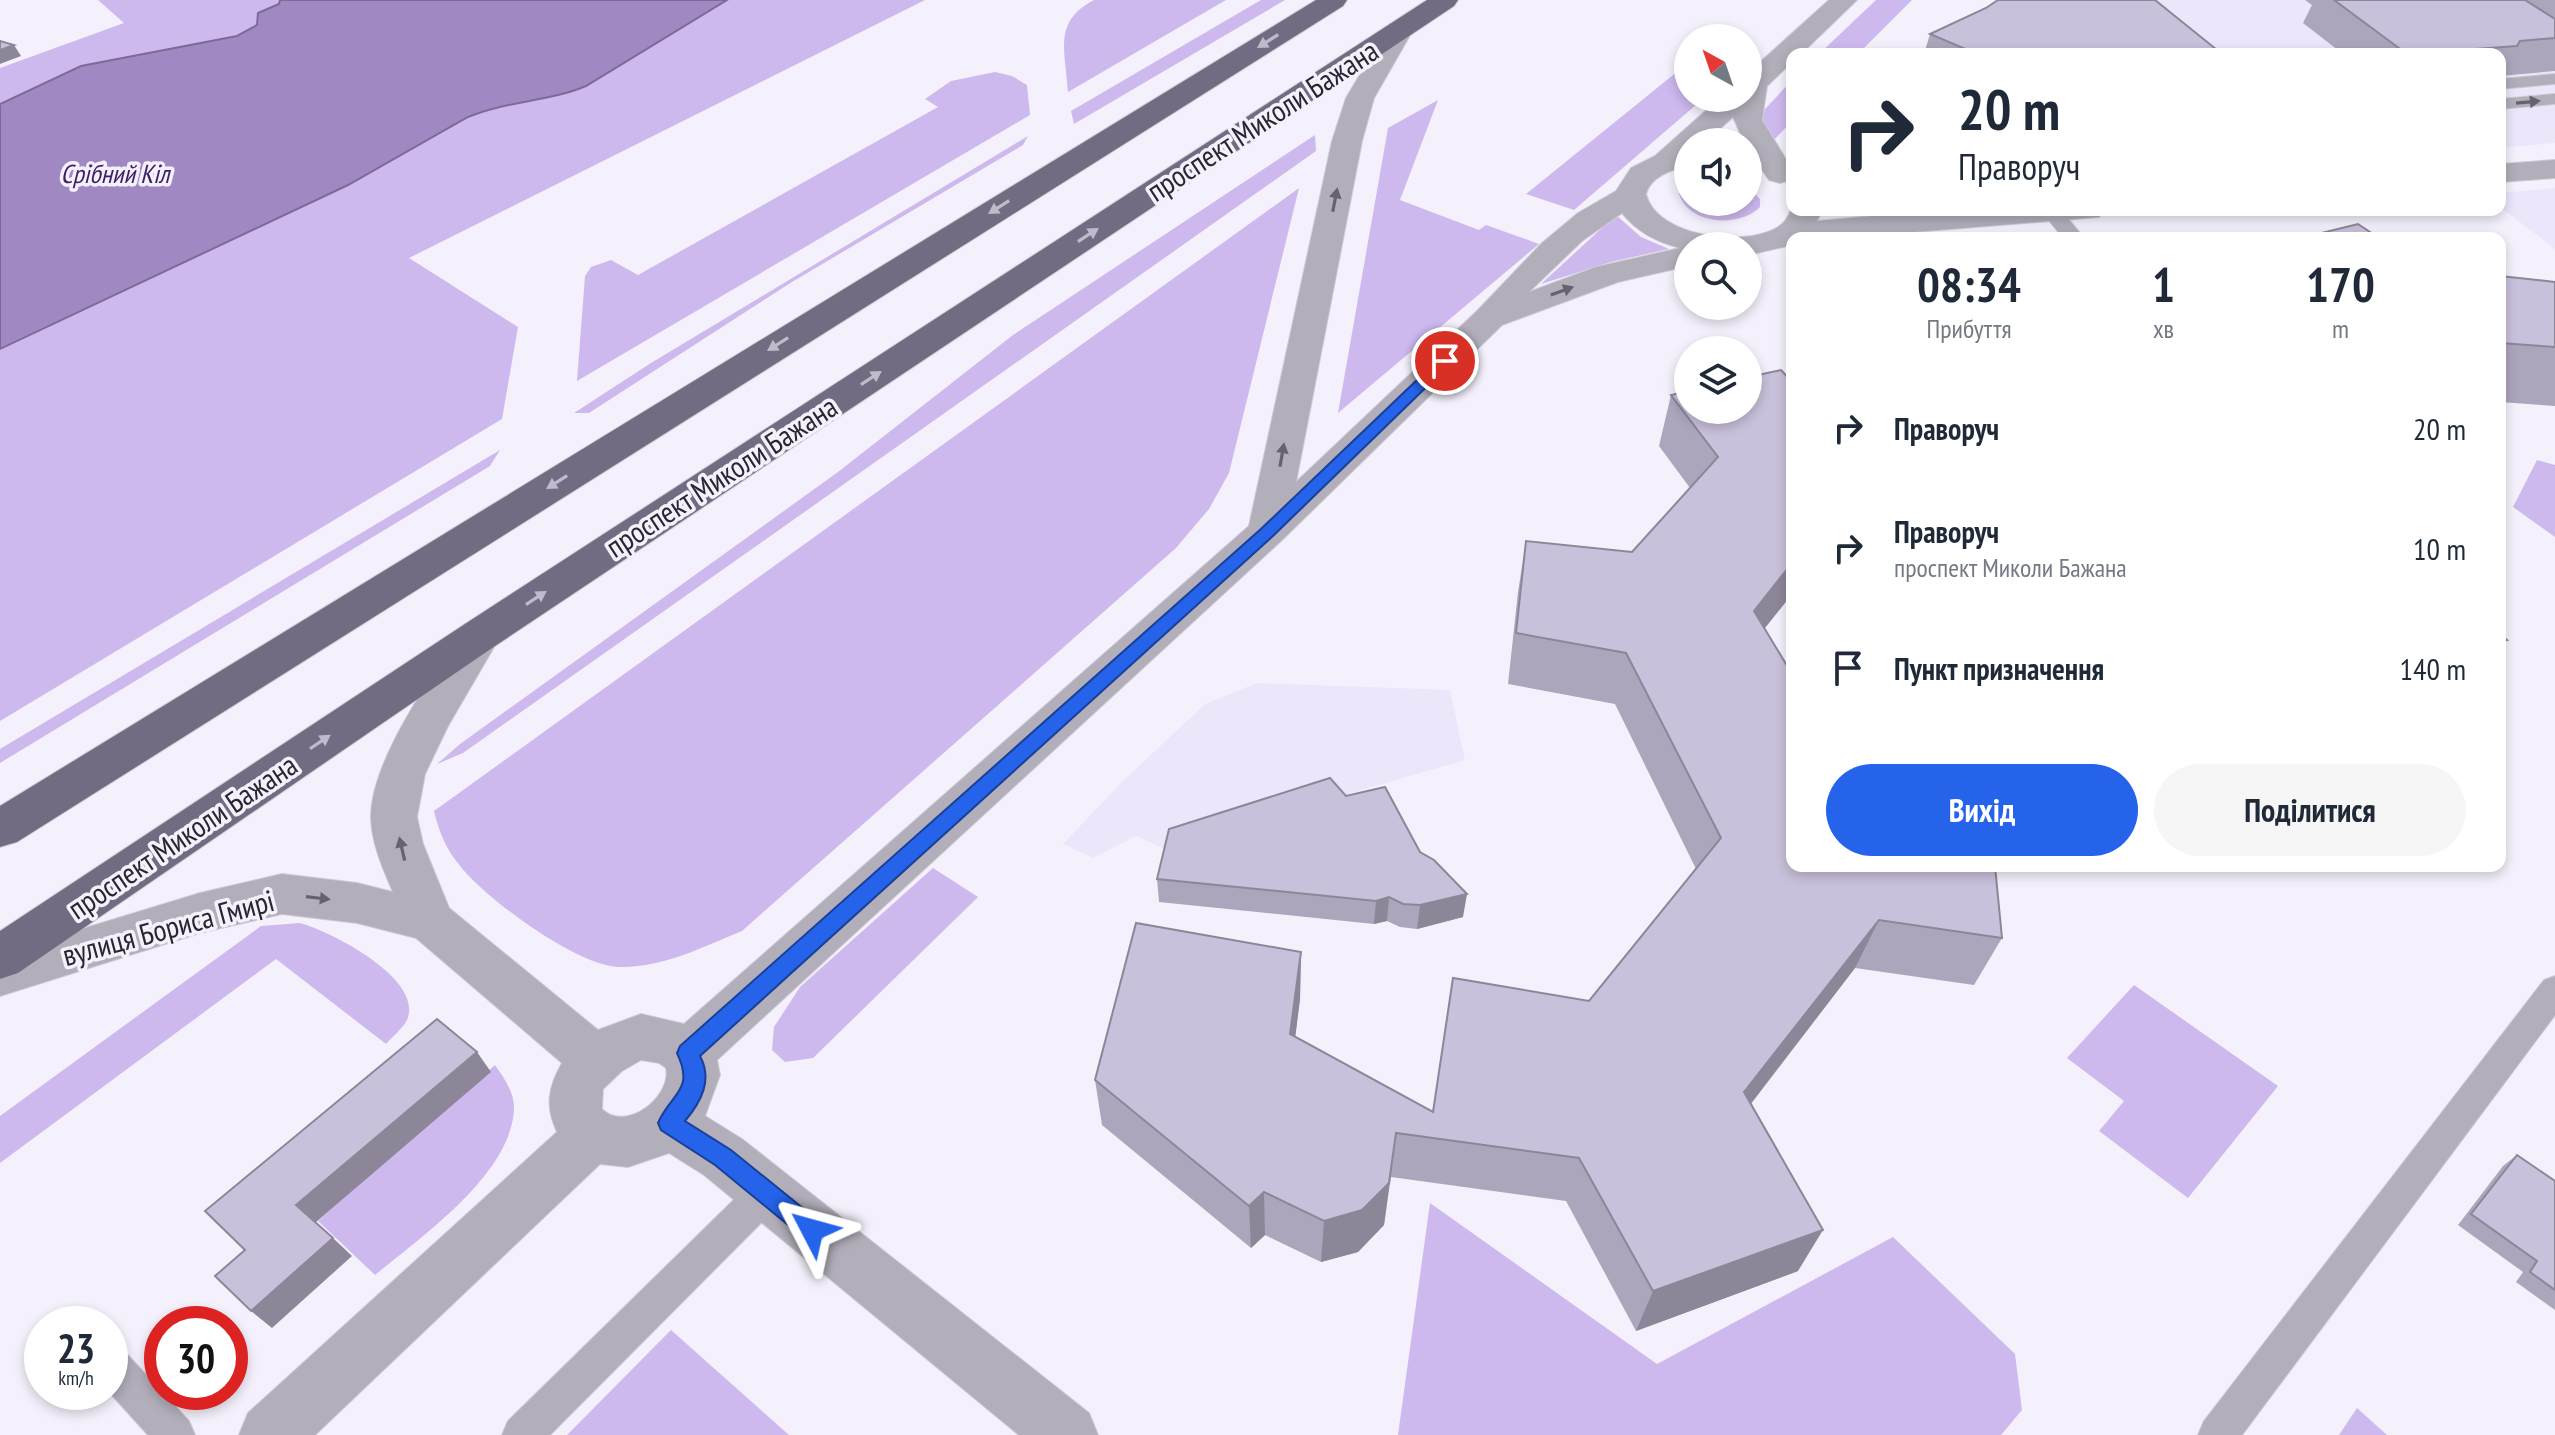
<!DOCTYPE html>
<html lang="uk">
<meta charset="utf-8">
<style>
:root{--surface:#fff;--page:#f6f6f7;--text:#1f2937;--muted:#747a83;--accent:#2563eb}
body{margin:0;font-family:"PT Sans Narrow",sans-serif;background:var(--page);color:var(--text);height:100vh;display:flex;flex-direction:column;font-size:30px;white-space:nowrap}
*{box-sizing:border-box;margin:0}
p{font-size:26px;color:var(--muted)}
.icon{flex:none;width:44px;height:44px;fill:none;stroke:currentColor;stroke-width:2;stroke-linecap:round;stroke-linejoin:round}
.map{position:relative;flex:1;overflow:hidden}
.panel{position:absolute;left:1786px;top:232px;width:720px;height:640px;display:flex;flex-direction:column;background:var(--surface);border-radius:16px;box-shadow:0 4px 12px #0003}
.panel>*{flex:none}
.banner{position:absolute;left:1786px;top:48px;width:720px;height:168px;border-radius:16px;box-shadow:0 4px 12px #0003;background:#fff;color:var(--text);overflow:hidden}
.needle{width:52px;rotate:320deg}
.controls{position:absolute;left:1674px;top:24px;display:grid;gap:16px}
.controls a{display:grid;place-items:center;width:88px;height:88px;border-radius:50%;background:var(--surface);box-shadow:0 4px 12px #0003;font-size:40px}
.speed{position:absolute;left:24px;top:1306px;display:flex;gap:16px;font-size:40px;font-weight:700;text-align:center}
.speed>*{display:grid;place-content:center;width:104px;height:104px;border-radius:50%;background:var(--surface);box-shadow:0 4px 12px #0003;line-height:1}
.speed small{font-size:20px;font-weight:400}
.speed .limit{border:12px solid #d22;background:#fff;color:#111}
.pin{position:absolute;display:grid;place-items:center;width:68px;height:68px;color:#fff;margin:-34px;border:4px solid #fff;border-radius:50%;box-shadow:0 2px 8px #0007}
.me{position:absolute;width:88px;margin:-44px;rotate:309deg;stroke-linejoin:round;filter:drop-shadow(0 0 6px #0008)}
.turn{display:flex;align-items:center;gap:28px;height:168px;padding:0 40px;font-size:36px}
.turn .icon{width:104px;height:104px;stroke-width:2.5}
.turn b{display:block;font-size:56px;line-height:68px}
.eta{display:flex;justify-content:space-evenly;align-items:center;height:136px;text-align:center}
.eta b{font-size:48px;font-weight:800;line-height:56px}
.cta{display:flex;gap:16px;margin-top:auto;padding:16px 40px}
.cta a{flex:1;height:92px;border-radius:48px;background:var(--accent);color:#fff;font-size:32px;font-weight:800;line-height:92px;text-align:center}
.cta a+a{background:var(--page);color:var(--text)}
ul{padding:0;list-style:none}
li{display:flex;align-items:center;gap:24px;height:120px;padding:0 40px}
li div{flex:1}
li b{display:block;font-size:30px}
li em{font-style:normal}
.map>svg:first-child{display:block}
.built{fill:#ede6fb}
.green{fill:#ceb9ef}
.water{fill:#a089c3;stroke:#7d6b97;stroke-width:2}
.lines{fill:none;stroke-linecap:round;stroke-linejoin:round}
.service-casing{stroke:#d0ccd7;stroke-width:2}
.minor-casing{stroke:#d0ccd7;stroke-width:2}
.trunk-casing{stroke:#d0ccd7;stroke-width:2}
.service{fill:#b2aeba;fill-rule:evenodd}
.minor{fill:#b2aeba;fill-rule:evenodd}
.trunk{fill:#736b82;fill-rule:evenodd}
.wall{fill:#ada5bc}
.shaded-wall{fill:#8d8699}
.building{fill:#c9c0db;stroke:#8d8699;stroke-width:2}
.oneway{fill:#c0bbcb}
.oneway2{fill:#67636e}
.route{fill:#2563eb;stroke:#184099;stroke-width:2}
.labels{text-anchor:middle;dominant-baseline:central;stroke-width:7;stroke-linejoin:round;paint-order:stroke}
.far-water-label{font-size:26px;font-style:italic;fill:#3e1e63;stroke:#f4f1fc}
.street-label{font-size:30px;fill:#2a2630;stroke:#f4f1fc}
</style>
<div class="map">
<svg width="2555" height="1435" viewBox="0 0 2555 1435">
<rect width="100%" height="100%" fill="#f4f1fc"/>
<g class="built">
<polygon points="2148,0 2555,0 2555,143 2500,148 2500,54 2213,54"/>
<polygon points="2555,188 2555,249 2500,207 2500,193"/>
<polygon points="1257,683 1450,690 1465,760 1163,848 1136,836 1093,858 1063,844 1121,783 1205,704"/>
</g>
<g class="green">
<polygon points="98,0 925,0 409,258 518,327 502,419 0,721 0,68 124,23"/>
<path d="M 1094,0 L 1226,0 L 1068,92 C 1066,51 1052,22 1094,0 Z"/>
<polygon points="1261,0 1285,0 1074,124 1071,111"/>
<polygon points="1876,0 1912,0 1858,54 1819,54"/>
<polygon points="1678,71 1688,75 1688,98 1704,98 1574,210 1526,194"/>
<polygon points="995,72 1012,76 1027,85 1030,115 577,381 585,276 591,267 611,260 638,275 938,107 925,99 951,81"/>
<polygon points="1792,80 1792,121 1774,140 1761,121 1765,109"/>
<polygon points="1438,100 1400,200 1479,230 1486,225 1539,244 1338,413 1388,128"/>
<polygon points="1315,135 1316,151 463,753 437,764 460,744 838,472 1013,335"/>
<polygon points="1028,136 1023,145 792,282 589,413 574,413 651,363"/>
<path d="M 1688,184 L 1688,202 L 1748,202 L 1748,187 L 1760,199 L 1760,207 C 1740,228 1689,225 1679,194 Z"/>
<path d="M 1299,188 L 1229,473 L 1209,509 L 1176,548 L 742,931 C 702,947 663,968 619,967 C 578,967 485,898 460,866 C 446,849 439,832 434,811 Z"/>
<polygon points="1616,215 1641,237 1669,249 1611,262 1541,284"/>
<polygon points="500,450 490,466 0,763 0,749"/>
<polygon points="2537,460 2555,465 2555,537 2513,507"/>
<polygon points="933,868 978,897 813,1058 785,1062 772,1050 774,1027 800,987"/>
<path d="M 300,923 C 330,931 425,979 407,1020 C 403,1028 392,1037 386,1044 L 276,959 L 0,1163 L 0,1116 L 261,926 Z"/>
<polygon points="2134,985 2278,1086 2188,1198 2099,1131 2124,1101 2067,1058"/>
<path d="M 495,1065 C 504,1078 515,1093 514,1110 C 510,1175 422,1236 375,1275 L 318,1221 Z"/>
<polygon points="1430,1203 1657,1364 1893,1237 2015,1354 2022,1410 2001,1435 1398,1435"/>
<polygon points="671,1330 789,1435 567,1435"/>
<polygon points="2357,1408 2387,1435 2339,1435"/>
</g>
<path class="water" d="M 280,0 L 727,0 L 586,86 C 548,102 506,101 468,117 L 348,185 L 0,349 L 0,104 L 81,66 L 237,36 L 257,25 L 258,13 L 279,4 Z"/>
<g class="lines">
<defs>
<g id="service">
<polygon points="2555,74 2555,84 2500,89 2500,79"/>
<polygon points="2555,94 2555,104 2500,109 2500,99"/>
<polygon points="2045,210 2061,210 2084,238 2063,238 2043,213"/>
<polygon points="2555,976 2555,1015 2242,1435 2198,1435 2204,1421 2544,980"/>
<polygon points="766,1176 779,1181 784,1193 779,1205 550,1435 502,1435 508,1421 753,1181"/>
<polygon points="110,1346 124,1351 189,1421 195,1435 148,1435 109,1392"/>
</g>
<g id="minor">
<path d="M 1829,0 L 1857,0 L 1801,54 L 1792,54 L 1792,62 L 1767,86 L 1762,120 L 1792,169 L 1791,180 L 1780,183 L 1769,180 L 1748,150 L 1748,142 L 1744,142 L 1733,117 L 1705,142 L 1688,142 L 1688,166 C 1671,170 1651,176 1646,194 C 1656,237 1745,248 1778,227 C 1786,222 1788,216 1792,208 L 1792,210 L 1822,210 L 1817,221 L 1941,210 L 2104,210 L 2099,217 L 1840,238 L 1792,238 L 1792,245 L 1748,255 L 1748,246 L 1688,246 L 1688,266 L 1618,282 L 1502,325 L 1282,540 L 717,1060 L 720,1075 L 705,1116 L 742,1139 L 1089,1413 L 1098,1435 L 1019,1435 L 704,1175 L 669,1153 L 628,1167 L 600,1164 L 315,1435 L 239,1435 L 248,1413 L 557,1132 C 545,1106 548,1088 562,1063 L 416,938 L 357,923 L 282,914 L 200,933 L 0,996 L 0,954 L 200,893 L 282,874 L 357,883 L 393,892 C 383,869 371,842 371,816 C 372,757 435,674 465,624 L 480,620 L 495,624 L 501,635 L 448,726 L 425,774 L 417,817 L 423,844 L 449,908 L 598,1030 L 641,1014 L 684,1024 L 1249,526 L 1332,141 L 1346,98 L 1390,24 L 1410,24 L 1413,30 L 1374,98 L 1362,141 L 1296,482 L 1477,311 L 1542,243 L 1578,213 L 1616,191 L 1631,168 L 1655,156 L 1720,98 L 1748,98 L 1748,73 ZM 1622,213 C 1637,232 1656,242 1680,248 L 1596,267 L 1529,292 L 1582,241 ZM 641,1060 L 659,1063 L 666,1068 C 672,1097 626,1133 602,1109 L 603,1089 L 622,1071 Z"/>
<polygon points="2555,160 2555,178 2500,182 2500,164"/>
</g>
<g id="trunk">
<polygon points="1316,0 1347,0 1343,6 17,842 0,847 0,806"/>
<polygon points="1427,0 1458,0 1454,6 495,646 18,973 0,979 0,931 465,624"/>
</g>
</defs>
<use href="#service" class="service-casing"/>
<use href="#minor" class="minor-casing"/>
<use href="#trunk" class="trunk-casing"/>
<use href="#service" class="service"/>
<use href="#minor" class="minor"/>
<use href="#trunk" class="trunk"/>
</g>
<g class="wall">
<polygon points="2305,0 2555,0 2555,71 2500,76 2500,54 2343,54 2303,23 2312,5"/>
<polygon points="1930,34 2222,54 1924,54"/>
<polygon points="2500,276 2555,282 2555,406 2500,402"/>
<polygon points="1671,395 1748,410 1792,594 1764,629 1792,866 2002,938 1974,985 1855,968 1751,1104 1798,1271 1636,1331 1566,1201 1391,1177 1384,1225 1358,1252 1321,1262 1265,1235 1251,1248 1102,1125 1095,1080 1301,952 1300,999 1295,1036 1433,1112 1589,1001 1696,869 1615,704 1508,684 1518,592 1526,541 1632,552 1690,488 1659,446"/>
<polygon points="1346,796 1420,852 1463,917 1417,929 1400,927 1387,921 1374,924 1159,902 1157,879"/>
<polygon points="2517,1155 2555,1181 2555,1310 2516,1282 2523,1272 2458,1225 2503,1166"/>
</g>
<g class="shaded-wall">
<polygon points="14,45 21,56 0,64 0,50"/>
<polygon points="1792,563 1792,594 1738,662 1754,611"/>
<polygon points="1467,894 1463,917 1417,929 1420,905"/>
<polygon points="1389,897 1387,921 1374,924 1376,901"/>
<polygon points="1879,920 1855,968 1725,1137 1744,1092"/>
<polygon points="1301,952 1300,999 1290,1080 1290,1034"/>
<polygon points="477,1052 491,1072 315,1223 296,1205"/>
<polygon points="1396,1133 1384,1225 1358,1252 1321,1262 1324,1221"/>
<polygon points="1264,1192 1265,1235 1251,1248 1249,1206"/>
<polygon points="1823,1230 1798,1271 1636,1331 1653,1291"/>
<polygon points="333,1238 352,1256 272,1328 251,1311"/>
</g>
<g class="building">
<polygon points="1998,0 2155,0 2222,54 1977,54 1930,34 1986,8"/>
<polygon points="2334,0 2525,0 2555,19 2555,38 2520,41 2517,46 2407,54"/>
<polygon points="0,41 14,45 0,50"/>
<polygon points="2358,224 2379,238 2301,238"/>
<polygon points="2038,235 2047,238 2026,238"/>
<polygon points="2500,276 2555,282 2555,347 2500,343"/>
<polygon points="1781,370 1792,382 1792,563 1754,611 1792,674 1792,866 1995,866 2002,938 1879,920 1744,1092 1823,1230 1653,1291 1579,1158 1396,1133 1389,1183 1362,1210 1324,1221 1264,1192 1249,1206 1095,1080 1136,923 1301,952 1290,1034 1433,1112 1453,978 1589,1001 1721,838 1626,653 1516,633 1526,541 1632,552 1718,457 1671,395 1688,391 1688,410 1748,410 1748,377"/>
<polygon points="2500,634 2507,640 2500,642"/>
<polygon points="1330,778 1346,796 1385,787 1420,852 1434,860 1467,894 1420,905 1403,904 1389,897 1376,901 1157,879 1169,829"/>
<polygon points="437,1019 477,1052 296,1205 333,1238 251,1311 215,1276 245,1250 205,1211"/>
<polygon points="2517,1155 2555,1181 2555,1290 2530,1272 2537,1261 2471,1214"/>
</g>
<defs><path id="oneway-solid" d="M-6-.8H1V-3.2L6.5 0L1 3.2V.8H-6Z" transform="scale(2)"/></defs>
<g class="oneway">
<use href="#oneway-solid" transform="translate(1268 41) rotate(148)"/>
<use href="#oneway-solid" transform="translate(999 207) rotate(148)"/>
<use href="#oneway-solid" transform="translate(1088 235) rotate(-33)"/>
<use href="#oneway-solid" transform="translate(778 344) rotate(148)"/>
<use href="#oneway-solid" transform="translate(871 378) rotate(-33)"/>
<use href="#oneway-solid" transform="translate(557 482) rotate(148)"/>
<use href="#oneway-solid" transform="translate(536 598) rotate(-33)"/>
<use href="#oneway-solid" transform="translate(320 742) rotate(-34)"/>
</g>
<g class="oneway2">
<use href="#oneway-solid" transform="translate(2528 102) rotate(-5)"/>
<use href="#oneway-solid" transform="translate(1335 200) rotate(-79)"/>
<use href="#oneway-solid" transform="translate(1562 291) rotate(-20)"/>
<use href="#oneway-solid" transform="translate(1282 455) rotate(-80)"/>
<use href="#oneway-solid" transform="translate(402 849) rotate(-103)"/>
<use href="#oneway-solid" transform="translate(318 898) rotate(7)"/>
</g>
<path class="route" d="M 1445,357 L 1452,361 L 1450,364 L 1274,535 L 700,1056 C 713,1080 701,1102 685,1121 L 731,1150 L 820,1222 L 824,1230 L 820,1238 L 812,1241 L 804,1238 L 715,1165 L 661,1130 L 658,1123 C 671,1093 695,1091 677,1053 L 680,1046 L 1262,528 L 1440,358 Z"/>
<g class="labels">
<g class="far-water-label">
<text x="115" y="173">Срібний Кіл</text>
</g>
<g class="street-label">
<text transform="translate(1262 120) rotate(-33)">проспект Миколи Бажана</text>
<text transform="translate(721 476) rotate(-33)">проспект Миколи Бажана</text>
<text transform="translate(182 836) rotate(-34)">проспект Миколи Бажана</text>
<text transform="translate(168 927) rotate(-15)">вулиця Бориса Гмирі</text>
</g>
</g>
</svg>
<div class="controls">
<a><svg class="needle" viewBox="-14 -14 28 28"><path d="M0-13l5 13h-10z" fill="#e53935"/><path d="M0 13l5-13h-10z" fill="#747a83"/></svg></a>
<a><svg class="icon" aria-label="sound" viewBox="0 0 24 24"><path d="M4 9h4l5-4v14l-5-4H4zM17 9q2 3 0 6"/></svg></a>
<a><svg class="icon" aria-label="search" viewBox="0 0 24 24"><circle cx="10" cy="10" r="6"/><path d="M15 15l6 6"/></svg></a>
<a><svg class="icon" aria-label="layers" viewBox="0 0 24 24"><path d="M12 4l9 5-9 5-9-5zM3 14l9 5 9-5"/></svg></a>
</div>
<div class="speed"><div>23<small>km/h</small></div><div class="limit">30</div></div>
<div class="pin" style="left:1445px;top:361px;background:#d93025"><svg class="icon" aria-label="arrive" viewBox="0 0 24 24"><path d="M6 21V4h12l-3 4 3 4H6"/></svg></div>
<svg class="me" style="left:812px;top:1230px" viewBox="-20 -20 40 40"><path d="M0-17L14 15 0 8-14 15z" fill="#2563eb" stroke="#fff" stroke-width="4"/></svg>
<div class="banner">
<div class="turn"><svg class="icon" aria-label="right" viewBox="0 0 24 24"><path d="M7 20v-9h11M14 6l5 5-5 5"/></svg><div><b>20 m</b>Праворуч</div></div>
</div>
<section class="panel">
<div class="eta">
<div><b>08:34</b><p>Прибуття</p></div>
<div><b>1</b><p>хв</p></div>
<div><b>170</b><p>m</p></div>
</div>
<ul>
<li><svg class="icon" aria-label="right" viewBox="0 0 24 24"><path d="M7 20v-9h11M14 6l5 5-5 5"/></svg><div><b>Праворуч</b></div><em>20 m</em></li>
<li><svg class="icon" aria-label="right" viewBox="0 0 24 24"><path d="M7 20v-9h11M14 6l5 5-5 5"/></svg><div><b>Праворуч</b><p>проспект Миколи Бажана</p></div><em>10 m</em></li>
<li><svg class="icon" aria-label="arrive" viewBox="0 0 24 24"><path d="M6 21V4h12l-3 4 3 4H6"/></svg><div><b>Пункт призначення</b></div><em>140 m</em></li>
</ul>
<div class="cta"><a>Вихід</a><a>Поділитися</a></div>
</section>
</div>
